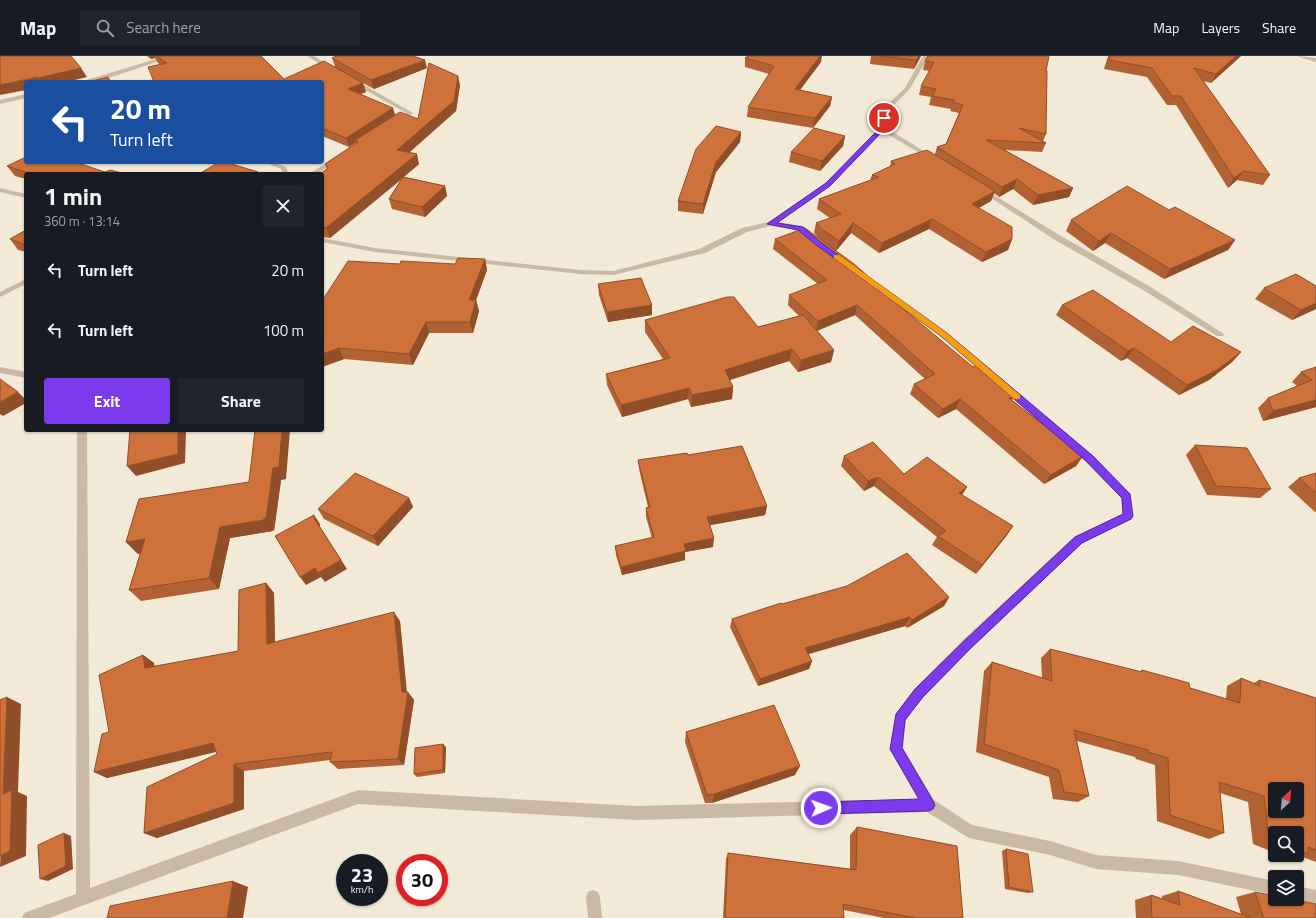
<!DOCTYPE html>
<meta charset="utf-8">
<style>
:root{--surface:#171b24;--page:#20242c;--text:#f1f3f6;--muted:#9ea1a6;--line:#363941;--accent:#7c3aed}
body{margin:0;font-family:"Titillium Web",sans-serif;background:var(--page);color:var(--text);height:100vh;display:flex;flex-direction:column;font-size:15px;white-space:nowrap}
*{box-sizing:border-box;margin:0}
p{font-size:13px;color:var(--muted)}
.icon{flex:none;width:22px;height:22px;fill:none;stroke:currentColor;stroke-width:2;stroke-linecap:round;stroke-linejoin:round}
.map{position:relative;flex:1;overflow:hidden}
.panel{position:absolute;left:24px;top:116px;width:300px;height:260px;display:flex;flex-direction:column;background:var(--surface);border-radius:4px;box-shadow:0 1px 3px #0004}
.panel>*{flex:none}
.guide{position:absolute;left:24px;top:24px;width:300px;height:84px;border-radius:4px;box-shadow:0 1px 3px #0004;background:#1a4fa0;color:#fff;overflow:hidden}
.needle{width:26px;rotate:26deg}
.buttons{position:absolute;left:1268px;top:726px;display:grid;gap:8px}
.buttons a{display:grid;place-items:center;width:36px;height:36px;border-radius:4px;background:var(--surface);box-shadow:0 1px 3px #0004;font-size:20px}
.speed{position:absolute;left:336px;top:798px;display:flex;gap:8px;font-size:20px;font-weight:700;text-align:center}
.speed>*{display:grid;place-content:center;width:52px;height:52px;border-radius:50%;background:var(--surface);box-shadow:0 1px 3px #0004;line-height:1}
.speed small{font-size:10px;font-weight:400}
.speed .limit{border:6px solid #d22;background:#fff;color:#111}
.pin{position:absolute;display:grid;place-items:center;width:34px;height:34px;color:#fff;margin:-17px;border:2px solid #fff;border-radius:50%;box-shadow:0 1px 4px #0007}
.me{position:absolute;width:44px;margin:-22px;rotate:88deg;stroke-linejoin:round;filter:drop-shadow(0 0 3px #0008)}
.turn{display:flex;align-items:center;gap:14px;height:84px;padding:0 20px;font-size:18px}
.turn .icon{width:52px;height:52px;stroke-width:2.5}
.turn b{display:block;font-size:28px;line-height:34px}
.round{display:grid;place-items:center;flex:none;width:42px;height:42px;border-radius:4px;background:var(--page)}
.overview{display:flex;align-items:center;justify-content:space-between;height:68px;padding:0 20px}
h1{font-size:24px;font-weight:700;line-height:30px}
.action{display:flex;gap:8px;margin-top:auto;padding:8px 20px}
.action a{flex:1;height:46px;border-radius:4px;background:var(--accent);color:#fff;font-size:16px;font-weight:700;line-height:46px;text-align:center}
.action a+a{background:var(--page);color:var(--text)}
ul{padding:0;list-style:none}
li{display:flex;align-items:center;gap:12px;height:60px;padding:0 20px}
li div{flex:1}
li b{display:block;font-size:15px}
li em{font-style:normal}
header{display:flex;align-items:center;gap:24px;box-sizing:border-box;height:56px;padding:0 20px;background:var(--surface);border-bottom:1px solid var(--line)}
header strong{font-size:19px}
nav{display:flex;gap:22px;margin-inline-start:auto;font-size:14px}
.search{width:280px;height:36px;background:var(--page);display:flex;align-items:center;gap:10px;box-sizing:border-box;padding:0 14px;border-radius:4px;color:var(--muted);font-size:15px}
.map>svg:first-child{display:block}
.lines{fill:none;stroke-linecap:round;stroke-linejoin:round}
.minor{fill:#cbbaa3;fill-rule:evenodd}
.wall{fill:#b16132}
.shaded-wall{fill:#904f29}
.building{fill:#ce713a;stroke:#904f29;fill-rule:evenodd}
.route{fill:#7c3aed;stroke:#51269a}
.slow{fill:#f59e0b}
</style>
<header>
<strong>Map</strong>
<div class="search"><svg class="icon" aria-label="search" viewBox="0 0 24 24"><circle cx="10" cy="10" r="6"/><path d="M15 15l6 6"/></svg>Search here</div>
<nav><a>Map</a><a>Layers</a><a>Share</a></nav>
</header>
<div class="map">
<svg width="1316" height="862" viewBox="0 0 1316 862">
<rect width="100%" height="100%" fill="#f2e9d7"/>
<g class="lines">
<g class="minor">
<polygon points="166,0 174,0 115,20 90,26 80,26"/>
<polygon points="307,0 314,0 335,13 330,14"/>
<polygon points="923,0 929,0 909,34 890,53 883,70 935,102 930,103 882,75 830,129 777,166 803,170 814,180 814,184 808,184 798,174 770,170 747,176 705,197 613,219 580,218 375,196 322,186 322,182 375,192 580,214 613,215 699,193 742,172 768,166 826,127 875,76 884,52 905,32"/>
<polygon points="1298,0 1316,2 1316,6 1299,1"/>
<polygon points="353,25 357,25 413,57 397,67 393,67 393,65 406,57 353,27"/>
<polygon points="26,38 26,42 0,48 0,44"/>
<polygon points="334,102 339,103 317,118 309,118"/>
<polygon points="264,106 273,106 286,111 289,118 283,118 281,113"/>
<polygon points="981,131 1061,180 1149,230 1224,278 1223,280 1217,280 1143,234 1055,184 979,134 978,133"/>
<polygon points="0,132 26,138 26,142 0,136"/>
<polygon points="26,223 26,228 0,241 0,236"/>
<polygon points="871,226 877,226 947,277 1092,400 1130,438 1133,460 1132,463 1082,487 970,593 923,641 906,664 903,692 934,744 972,769 1050,785 1096,799 1178,805 1275,825 1275,839 1178,819 1096,813 1050,799 969,782 927,756 636,764 358,748 49,862 22,862 24,857 76,838 77,374 87,374 90,832 358,734 636,750 918,743 890,693 896,658 915,633 962,585 1074,481 1123,458 1121,442 1086,406 941,281 871,230"/>
<polygon points="0,311 26,316 26,322 0,317"/>
<polygon points="1297,830 1316,834 1316,848 1294,843 1297,843"/>
<polygon points="593,834 598,836 600,841 602,862 588,862 586,841 588,836"/>
</g>
</g>
<g class="wall">
<polygon points="147,0 261,0 284,23 335,10 332,2 427,12 374,33 363,27 366,36 360,38 395,59 418,63 460,29 456,55 409,97 419,108 404,121 445,130 447,140 425,161 392,153 389,143 402,123 330,182 322,181 322,118 327,113 325,108 355,88 355,87 349,91 322,80 322,26 154,26 160,9 158,7 155,2 151,3"/>
<polygon points="871,0 921,0 914,13 870,8"/>
<polygon points="1108,0 1241,0 1211,27 1203,25 1270,119 1263,129 1237,124 1228,132 1176,49 1167,49 1147,21 1104,13"/>
<polygon points="745,2 821,6 800,34 832,41 830,50 813,72 747,61 748,51 769,18 745,11"/>
<polygon points="925,5 1046,15 1046,78 1043,85 1046,87 1042,96 1005,94 1073,132 1069,141 1033,149 1013,133 999,141 994,137 991,145 979,152 1012,183 1008,194 982,206 929,173 879,197 851,177 836,195 884,237 1012,344 1083,400 1076,410 1044,428 956,353 938,362 910,338 914,328 925,323 855,259 817,275 834,294 831,306 798,316 789,305 729,324 733,331 732,343 691,351 688,343 622,361 607,329 606,318 663,303 645,276 645,264 758,271 799,260 788,249 789,239 818,228 773,193 775,183 817,180 814,177 816,167 830,162 817,153 819,143 870,124 872,119 890,111 891,105 935,98 937,91 946,88 959,57 950,55 951,53 929,49 931,41 919,39 921,30 930,15 923,14"/>
<polygon points="741,76 740,86 716,116 703,158 678,155 678,145"/>
<polygon points="845,80 843,90 820,115 789,106 791,96"/>
<polygon points="7,110 105,116 126,118 26,118 26,123 15,120"/>
<polygon points="1169,154 1235,184 1228,194 1164,223 1105,187 1093,195 1066,175 1071,164"/>
<polygon points="26,174 26,196 18,194 10,183"/>
<polygon points="485,203 487,214 476,244 479,255 473,277 429,277 413,309 344,303 322,311 400,208 455,208"/>
<polygon points="598,228 652,249 652,259 608,266 599,239"/>
<polygon points="1264,232 1316,253 1292,264 1255,243"/>
<polygon points="1062,249 1171,286 1241,296 1232,306 1209,324 1179,339 1127,302 1121,305 1056,259"/>
<polygon points="1316,311 1316,351 1263,365 1258,352 1268,342 1297,330 1292,326 1301,316"/>
<polygon points="1195,389 1271,433 1260,442 1207,439 1186,399"/>
<polygon points="688,399 767,450 765,459 710,469 713,491 685,496 685,504 622,519 616,499 615,490 652,482 646,461 646,452 648,451 639,413 638,404"/>
<polygon points="844,400 904,418 967,431 962,439 1013,470 1007,479 976,518 932,489 937,481 874,430 864,435 841,410"/>
<polygon points="1316,417 1316,455 1315,456 1288,431 1299,422"/>
<polygon points="286,423 281,424 274,475 273,473 273,475 230,482 219,533 141,545 129,534 140,497 138,498 126,486 139,443"/>
<polygon points="409,442 413,451 378,490 324,463 318,453"/>
<polygon points="266,527 274,537 275,586 400,565 407,636 414,644 404,709 338,713 330,706 330,704 244,715 244,753 157,782 144,777 217,698 216,696 107,722 94,716 109,676 143,599 154,607 154,610 238,595"/>
<polygon points="949,541 944,550 907,572 905,570 808,598 812,605 809,613 758,630 730,571 732,563 782,548"/>
<polygon points="1050,593 1139,616 1142,614 1190,632 1226,643 1227,630 1241,622 1254,627 1259,624 1316,642 1316,806 1300,800 1291,803 1281,799 1297,799 1297,777 1275,777 1275,797 1253,788 1248,746 1220,737 1224,777 1209,783 1157,765 1155,709 1136,703 1135,701 1077,685 1089,740 1078,746 1053,743 1049,721 976,696 984,615 992,606 1042,622 1041,602"/>
<polygon points="686,676 795,719 712,747 705,747 685,686"/>
<polygon points="446,691 445,717 417,721 414,718"/>
<polygon points="857,771 963,862 884,862 844,854 844,862 723,862 726,803 728,797 850,813 850,779"/>
<polygon points="1006,793 1033,836 1028,837 1005,833 1002,795"/>
<polygon points="1178,835 1241,858 1236,841 1255,836 1316,862 1136,862 1135,844 1151,839 1162,843 1162,840"/>
</g>
<g class="shaded-wall">
<polygon points="150,0 154,0 155,2 151,3"/>
<polygon points="820,0 822,0 821,6 794,42 795,33"/>
<polygon points="919,0 921,0 914,13 916,4"/>
<polygon points="1236,0 1241,0 1211,27 1216,18"/>
<polygon points="425,4 427,12 374,33 371,24"/>
<polygon points="81,12 87,21 66,26 26,26 26,34 0,39 0,29"/>
<polygon points="458,20 460,29 456,55 400,104 397,94"/>
<polygon points="363,27 366,36 351,42 348,33"/>
<polygon points="832,41 830,50 813,72 815,62"/>
<polygon points="393,52 396,62 354,85 355,87 349,91 346,82"/>
<polygon points="741,76 740,86 716,116 703,158 703,148 716,106"/>
<polygon points="845,80 843,90 820,115 822,105"/>
<polygon points="417,98 419,108 330,182 326,172"/>
<polygon points="1244,115 1237,124 1228,132 1234,122"/>
<polygon points="1017,123 1013,133 999,141 1002,131"/>
<polygon points="445,130 447,140 425,161 422,151"/>
<polygon points="1073,132 1069,141 1033,149 1038,139"/>
<polygon points="995,135 991,145 968,158 972,148"/>
<polygon points="932,163 929,173 879,197 882,187"/>
<polygon points="853,167 851,177 836,195 839,185"/>
<polygon points="1111,177 1105,187 1093,195 1099,185"/>
<polygon points="1012,183 1008,194 982,206 986,196"/>
<polygon points="1235,184 1228,194 1164,223 1170,213"/>
<polygon points="485,203 487,214 472,255 469,244"/>
<polygon points="476,244 479,255 473,277 470,266"/>
<polygon points="1316,247 1316,253 1292,264 1301,254"/>
<polygon points="652,249 652,259 608,266 607,256"/>
<polygon points="857,249 855,259 816,275 818,265"/>
<polygon points="426,266 429,277 413,309 409,298"/>
<polygon points="339,292 344,303 322,311 322,298"/>
<polygon points="1134,292 1127,302 1121,305 1128,295"/>
<polygon points="792,293 789,305 724,326 725,314"/>
<polygon points="834,294 831,306 798,316 801,304"/>
<polygon points="1241,296 1232,306 1209,324 1179,339 1187,329"/>
<polygon points="733,331 732,343 691,351 692,339"/>
<polygon points="689,332 688,343 622,361 621,349"/>
<polygon points="18,336 26,344 26,347 3,360 0,358 0,346"/>
<polygon points="1016,338 1010,347 1009,342"/>
<polygon points="960,343 956,353 938,362 943,353"/>
<polygon points="1316,344 1316,351 1263,365 1273,355"/>
<polygon points="178,374 186,374 185,407 136,420 127,410"/>
<polygon points="282,374 290,374 286,423 281,424 274,475 273,473 273,475 230,482 219,533 209,522 220,471"/>
<polygon points="1083,400 1076,410 1044,428 1051,419"/>
<polygon points="878,421 874,430 864,435 868,425"/>
<polygon points="967,431 961,440 959,437"/>
<polygon points="409,442 413,451 378,490 373,480"/>
<polygon points="767,450 765,459 706,470 707,461"/>
<polygon points="314,459 320,468 320,471 347,513 325,526 321,521 306,529 300,521 315,512"/>
<polygon points="1013,470 1007,479 976,518 982,509"/>
<polygon points="714,482 713,491 685,496 685,504 622,519 621,511 684,488"/>
<polygon points="145,483 156,495 138,498 126,486"/>
<polygon points="266,527 274,537 275,597 267,588"/>
<polygon points="949,541 944,550 907,572 912,564"/>
<polygon points="394,556 400,565 407,642 408,636 414,644 404,709 398,703 402,636"/>
<polygon points="910,561 905,570 802,600 805,592"/>
<polygon points="143,599 154,607 156,620 145,612"/>
<polygon points="812,605 809,613 758,630 760,623"/>
<polygon points="7,641 21,648 18,736 27,740 26,800 0,811"/>
<polygon points="213,687 223,694 107,722 94,716"/>
<polygon points="443,688 446,691 445,717 443,714"/>
<polygon points="234,708 244,715 244,753 157,782 144,777"/>
<polygon points="800,710 795,719 712,747 714,738"/>
<polygon points="64,777 71,780 73,813 48,825 40,823"/>
<polygon points="233,825 248,831 243,862 227,862"/>
</g>
<g class="building">
<polygon points="0,0 71,0 81,12 38,22 37,21 0,29"/>
<polygon points="156,0 261,0 284,23 324,5 363,27 348,33 393,52 346,82 322,72 322,26 154,26 148,11 167,7"/>
<polygon points="336,0 413,0 425,4 371,24 332,2"/>
<polygon points="748,0 820,0 795,33 832,41 815,62 748,51 774,10 745,2"/>
<polygon points="880,0 919,0 916,4"/>
<polygon points="928,0 1049,0 1046,15 1047,15 1046,78 1019,72 1046,87 986,84 1073,132 1038,139 1017,123 1002,131 937,91 946,88 963,49 953,46 954,44 932,40 936,33 921,30 934,6 925,5"/>
<polygon points="1110,0 1236,0 1216,18 1194,12 1270,119 1244,115 1234,122 1181,40 1172,40 1152,12 1109,4"/>
<polygon points="429,7 458,20 454,45 397,94 417,98 326,172 322,171 322,118 320,118 328,112 325,108 358,86 354,85 400,56 418,63"/>
<polygon points="108,21 111,26 88,26"/>
<polygon points="716,70 741,76 716,106 703,148 678,145 696,93"/>
<polygon points="814,72 845,80 822,105 791,96"/>
<polygon points="927,94 995,135 972,148 1012,171 1012,183 986,196 932,163 882,187 853,167 839,185 823,174 816,167 841,158 819,143 879,121 872,119 895,108 891,105"/>
<polygon points="26,101 26,106 75,106 105,116 110,114 126,118 32,118 7,110"/>
<polygon points="219,106 225,106 258,116 256,118 199,118"/>
<polygon points="403,121 445,130 422,151 389,143"/>
<polygon points="1127,130 1169,154 1175,151 1235,184 1170,213 1111,177 1099,185 1071,164"/>
<polygon points="805,172 854,208 885,235 883,236 973,311 976,309 1016,338 1009,342 1083,400 1051,419 960,343 943,353 914,328 935,318 857,249 818,265 789,239 827,224 775,183"/>
<polygon points="26,174 26,189 10,183"/>
<polygon points="458,202 485,203 469,244 476,244 470,266 426,266 409,298 339,292 322,298 322,245 348,205 400,208 401,205 455,208"/>
<polygon points="1296,218 1316,230 1316,247 1301,254 1264,232"/>
<polygon points="641,222 652,249 607,256 598,228"/>
<polygon points="1093,234 1171,286 1193,270 1241,296 1217,314 1187,329 1134,292 1128,295 1062,249"/>
<polygon points="727,241 734,241 758,271 803,259 834,294 801,304 792,293 725,314 733,331 692,339 689,332 621,349 606,318 670,302 645,264"/>
<polygon points="1316,311 1316,344 1273,355 1268,342 1312,324 1301,316"/>
<polygon points="0,323 18,336 0,346"/>
<polygon points="130,374 178,374 178,398 127,410"/>
<polygon points="255,374 282,374 279,411 273,412 266,464 264,461 264,464 220,471 209,522 129,534 145,483 126,486 139,443 249,426"/>
<polygon points="873,386 904,418 927,401 967,431 959,437 1013,470 982,509 938,480 946,475 878,421 868,425 844,400"/>
<polygon points="1195,389 1247,392 1271,433 1216,430"/>
<polygon points="742,390 767,450 707,461 714,482 684,488 686,495 621,511 615,490 654,481 646,452 650,451 638,404 687,397 688,399"/>
<polygon points="355,417 409,442 373,480 318,453"/>
<polygon points="1316,417 1316,437 1299,422"/>
<polygon points="314,459 314,462 341,504 318,517 315,512 300,521 275,480"/>
<polygon points="907,497 949,541 912,564 910,561 805,592 812,605 760,623 732,563 781,547 782,548 847,530"/>
<polygon points="266,527 267,588 394,556 402,636 408,636 398,703 330,706 332,696 234,708 234,747 144,777 147,731 217,698 213,687 94,716 102,678 109,676 99,619 143,599 145,612 238,595 239,534"/>
<path d="M 1050,593 L 1142,616 L 1142,614 L 1189,627 L 1190,632 L 1240,647 L 1241,622 L 1260,630 L 1259,624 L 1316,642 L 1316,794 L 1308,791 L 1308,798 L 1297,794 L 1297,777 L 1275,777 L 1275,785 L 1269,783 L 1264,740 L 1219,726 L 1224,777 L 1170,759 L 1168,702 L 1148,696 L 1148,694 L 1074,674 L 1089,740 L 1064,736 L 1059,714 L 984,688 L 992,606 L 1052,625 ZM 1275,733 L 1297,733 L 1297,755 L 1275,755 Z"/>
<polygon points="7,641 3,738 12,734 10,795 0,800 0,644"/>
<polygon points="774,649 800,710 714,738 707,739 686,676"/>
<polygon points="443,688 443,714 414,718 415,692"/>
<polygon points="857,771 957,790 963,862 916,862 843,848 844,862 725,862 728,797 856,814"/>
<polygon points="64,777 66,810 40,823 38,789"/>
<polygon points="1006,793 1028,798 1033,836 1009,831"/>
<polygon points="233,825 227,862 107,862 110,850"/>
<polygon points="1178,835 1251,862 1152,862 1151,839 1180,849"/>
<polygon points="1255,836 1275,840 1275,843 1291,843 1316,848 1316,862 1264,862"/>
</g>
<polygon class="route" points="884,60 886,62 880,78 830,130 777,167 803,171 819,185 947,277 1093,400 1130,438 1133,460 1131,463 1082,487 970,593 923,641 905,664 902,692 933,745 935,749 933,753 929,755 821,758 817,756 815,752 817,748 821,746 919,743 890,693 896,658 915,633 963,586 1075,481 1123,458 1122,442 1086,405 941,280 815,188 798,174 767,168 826,127 876,76 881,62"/>
<polygon class="slow" points="834,199 839,199 947,277 1020,339 1020,343 1014,343 941,280 834,202"/>
</svg>
<div class="buttons">
<a><svg class="needle" viewBox="-14 -14 28 28"><path d="M0-13l5 13h-10z" fill="#e53935"/><path d="M0 13l5-13h-10z" fill="#9ea1a6"/></svg></a>
<a><svg class="icon" aria-label="search" viewBox="0 0 24 24"><circle cx="10" cy="10" r="6"/><path d="M15 15l6 6"/></svg></a>
<a><svg class="icon" aria-label="layers" viewBox="0 0 24 24"><path d="M12 4l9 5-9 5-9-5zM3 14l9 5 9-5"/></svg></a>
</div>
<div class="speed"><div>23<small>km/h</small></div><div class="limit">30</div></div>
<div class="pin" style="left:884px;top:62px;background:#d93025"><svg class="icon" aria-label="arrive" viewBox="0 0 24 24"><path d="M6 21V4h12l-3 4 3 4H6"/></svg></div>
<svg class="me" style="left:821px;top:752px" viewBox="-20 -20 40 40"><circle r="17" fill="#7c3aed" stroke="#fff" stroke-width="3"/><path d="M0-11L8 9 0 5-8 9z" fill="#fff"/></svg>
<div class="guide">
<div class="turn"><svg class="icon" aria-label="left" viewBox="0 0 24 24"><path d="M17 20v-9H6M10 6l-5 5 5 5"/></svg><div><b>20 m</b>Turn left</div></div>
</div>
<section class="panel">
<div class="overview"><div><h1>1 min</h1><p>360 m · 13:14</p></div><a class="round"><svg class="icon" aria-label="close" viewBox="0 0 24 24"><path d="M6 6l12 12M18 6L6 18"/></svg></a></div>
<ul>
<li><svg class="icon" aria-label="left" viewBox="0 0 24 24"><path d="M17 20v-9H6M10 6l-5 5 5 5"/></svg><div><b>Turn left</b></div><em>20 m</em></li>
<li><svg class="icon" aria-label="left" viewBox="0 0 24 24"><path d="M17 20v-9H6M10 6l-5 5 5 5"/></svg><div><b>Turn left</b></div><em>100 m</em></li>
</ul>
<div class="action"><a>Exit</a><a>Share</a></div>
</section>
</div>
